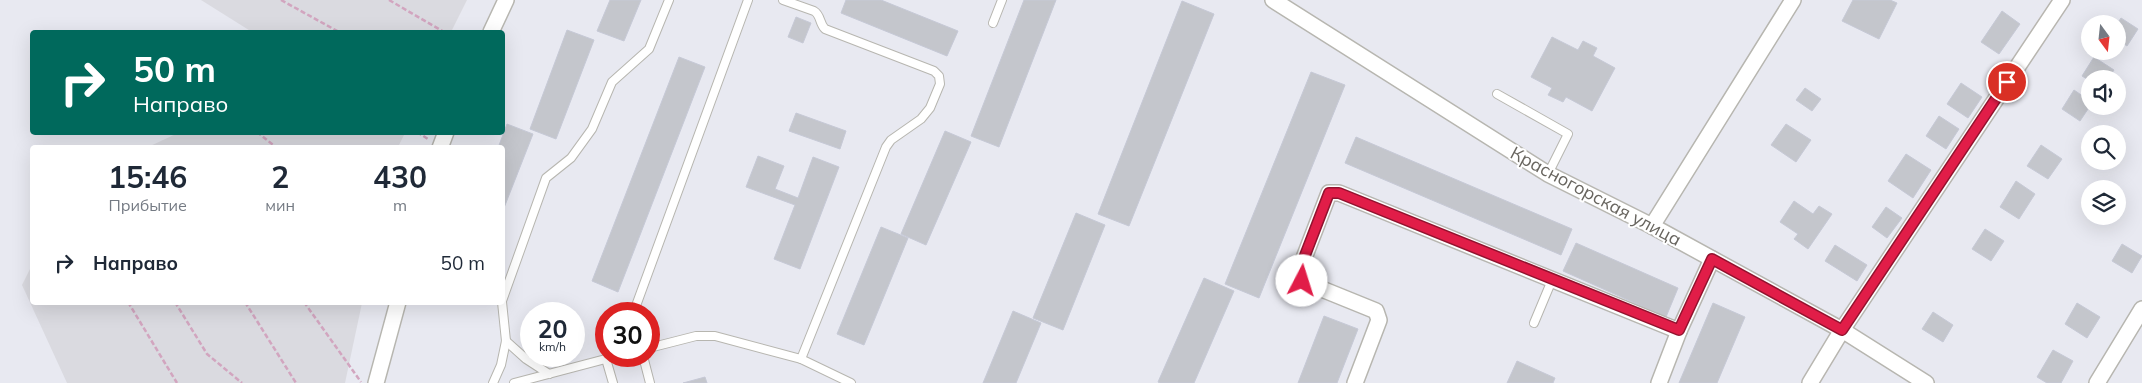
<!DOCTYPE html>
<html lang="ru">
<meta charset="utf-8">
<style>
:root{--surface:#fff;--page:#f2f2f3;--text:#1f2937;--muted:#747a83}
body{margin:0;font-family:Mulish,sans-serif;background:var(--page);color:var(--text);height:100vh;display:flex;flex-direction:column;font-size:19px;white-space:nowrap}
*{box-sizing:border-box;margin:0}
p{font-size:16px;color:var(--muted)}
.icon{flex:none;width:28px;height:28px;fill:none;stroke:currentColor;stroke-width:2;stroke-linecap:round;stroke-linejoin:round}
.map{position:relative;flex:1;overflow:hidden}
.side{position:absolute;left:30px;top:145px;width:475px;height:160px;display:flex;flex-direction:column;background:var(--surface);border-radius:5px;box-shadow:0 5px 20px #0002}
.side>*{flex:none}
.guide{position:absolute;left:30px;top:30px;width:475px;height:105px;border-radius:5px;box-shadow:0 5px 20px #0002;background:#00695c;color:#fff;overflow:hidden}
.needle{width:32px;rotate:165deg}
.buttons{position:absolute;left:2081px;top:15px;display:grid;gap:10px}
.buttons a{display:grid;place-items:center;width:45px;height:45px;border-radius:50%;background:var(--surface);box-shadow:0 5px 20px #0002;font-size:25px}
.speed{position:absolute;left:520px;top:302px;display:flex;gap:10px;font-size:25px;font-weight:700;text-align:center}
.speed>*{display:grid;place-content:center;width:65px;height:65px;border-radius:50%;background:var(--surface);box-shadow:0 5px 20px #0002;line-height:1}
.speed small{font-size:12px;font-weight:400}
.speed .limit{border:8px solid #d22;background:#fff;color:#111}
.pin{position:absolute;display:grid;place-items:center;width:42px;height:42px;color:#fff;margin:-21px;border:2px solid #fff;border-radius:50%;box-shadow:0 1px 5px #0007}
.me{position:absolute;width:55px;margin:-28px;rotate:5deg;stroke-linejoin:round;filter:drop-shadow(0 0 4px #0008)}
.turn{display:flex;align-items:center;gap:18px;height:105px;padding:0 20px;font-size:22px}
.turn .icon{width:65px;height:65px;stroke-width:2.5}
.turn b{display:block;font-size:35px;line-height:42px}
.eta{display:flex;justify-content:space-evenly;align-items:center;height:85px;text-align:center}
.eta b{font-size:30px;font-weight:700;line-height:35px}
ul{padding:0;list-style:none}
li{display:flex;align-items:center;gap:15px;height:65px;padding:0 20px}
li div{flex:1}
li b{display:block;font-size:19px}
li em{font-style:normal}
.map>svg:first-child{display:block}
.industrial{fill:#dadae0}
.building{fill:#c4c6cc;stroke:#c6c9d6}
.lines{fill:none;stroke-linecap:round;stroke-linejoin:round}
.lane-casing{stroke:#b7b6b0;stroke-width:10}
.street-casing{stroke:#b7b6b0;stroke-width:18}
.secondary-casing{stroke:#b8b6b0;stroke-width:18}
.path{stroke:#d2a5bf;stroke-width:2.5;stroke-dasharray:5 2.5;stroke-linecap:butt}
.lane{stroke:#fff;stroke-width:8}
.street{stroke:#fff;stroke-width:15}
.secondary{stroke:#fff;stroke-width:15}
.route-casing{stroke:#92132f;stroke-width:12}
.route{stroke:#e11d48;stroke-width:9}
.labels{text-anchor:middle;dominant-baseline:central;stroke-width:4;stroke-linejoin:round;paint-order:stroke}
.street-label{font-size:18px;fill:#68655f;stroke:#fff}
</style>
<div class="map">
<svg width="2142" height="383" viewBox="0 0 2142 383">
<rect width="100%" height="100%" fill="#e8e9f1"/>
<g class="industrial">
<polygon points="201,0 467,0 451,32 252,32"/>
<polygon points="178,133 178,132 405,133 398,147 148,147"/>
<polygon points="32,265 32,302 362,303 345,383 67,383 22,285"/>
</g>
<g class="building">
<polygon points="610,0 641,0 624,41 597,31"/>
<polygon points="846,0 881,0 958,31 947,56 841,13"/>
<polygon points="1024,0 1056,0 999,147 971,136"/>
<polygon points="1853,0 1890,0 1897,3 1879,39 1842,21"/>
<polygon points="1182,1 1214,14 1129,226 1098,214"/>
<polygon points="2002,11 2020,24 1999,54 1981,42"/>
<polygon points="796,17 811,23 803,43 788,37"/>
<polygon points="2121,18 2138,29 2127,46 2118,40 2117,24"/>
<polygon points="567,30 594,40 556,139 530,129"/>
<polygon points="1552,37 1578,50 1583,41 1597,48 1593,56 1615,68 1592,111 1566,97 1563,102 1548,95 1552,88 1531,77"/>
<polygon points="679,57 705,67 618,292 592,281"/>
<polygon points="2094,57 2114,70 2108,79 2090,79 2090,81 2082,76"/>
<polygon points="1311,72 1345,85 1259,298 1225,284"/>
<polygon points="1961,83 1982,97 1968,118 1947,104"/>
<polygon points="1805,88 1821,99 1812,111 1796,100"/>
<polygon points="2074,90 2090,101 2090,106 2080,121 2062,109"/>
<polygon points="796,113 846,131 840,149 789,131"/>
<polygon points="1939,116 1959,129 1946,149 1926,136"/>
<polygon points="507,124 533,134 502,213 502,148 498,148"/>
<polygon points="1786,124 1811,140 1796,162 1771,145"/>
<polygon points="945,131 971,142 926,245 901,234"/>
<polygon points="1356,137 1572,229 1561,255 1345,163"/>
<polygon points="2041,145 2062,159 2048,179 2027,166"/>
<polygon points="1906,154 1931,170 1913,198 1888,181"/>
<polygon points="758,156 784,166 775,189 798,198 813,157 839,167 800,269 774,259 795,205 746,187"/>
<polygon points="2016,181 2035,194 2019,219 2000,207"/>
<polygon points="1794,201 1813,214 1819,206 1832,214 1808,249 1794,239 1798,234 1780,222"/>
<polygon points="1886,207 1902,218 1887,238 1872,227"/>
<polygon points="1076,213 1105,225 1063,330 1033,318"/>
<polygon points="881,227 908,238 864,345 837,334"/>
<polygon points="1985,229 2004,241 1991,261 1972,249"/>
<polygon points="1576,243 1678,288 1666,317 1563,271"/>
<polygon points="2122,244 2142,256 2132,273 2112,261"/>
<polygon points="1835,245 1867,265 1857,281 1825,261"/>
<polygon points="1204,278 1234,291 1194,383 1160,383 1158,382"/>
<polygon points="1713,303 1745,317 1717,383 1679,383"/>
<polygon points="2077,303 2100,317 2087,338 2065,324"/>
<polygon points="1013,311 1041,323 1016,383 983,383"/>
<polygon points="1933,312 1953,325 1943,342 1922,329"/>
<polygon points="1324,316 1358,329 1337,383 1298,383"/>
<polygon points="2053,350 2073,361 2061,383 2047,383 2037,377"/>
<polygon points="1517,361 1555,378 1553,383 1507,383"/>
<polygon points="705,377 707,383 683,383"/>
</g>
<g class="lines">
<defs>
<g id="lane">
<path d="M 783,0 L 814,11 C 821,15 819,23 825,29 L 934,71 L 939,76 L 940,84 L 930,108 L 921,119 L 891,140 L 886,147 L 801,359"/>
<polyline points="993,23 1002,0"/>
<polyline points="1497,94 1568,134 1548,174"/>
<polyline points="502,301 546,178 571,158 592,129 612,82 649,49 669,0"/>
<polyline points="633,314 748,0"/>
<polyline points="1534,323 1552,280"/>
<polyline points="506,341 526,359 549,374"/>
<polyline points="649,348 696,336 715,336 801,359 851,383"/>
<polyline points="643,356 650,383"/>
<polyline points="606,359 613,383"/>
<polyline points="493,383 501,365 506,341 502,302"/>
<polyline points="514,383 617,356"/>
</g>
<g id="street">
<polyline points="1273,0 1548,174 1652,226 1842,330 1926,383"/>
<polyline points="491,32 506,0"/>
<polyline points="440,148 446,132"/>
<polyline points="1652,226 1793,0"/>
<polyline points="376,383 398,302"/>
<polyline points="1355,383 1379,320 1376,311 1302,281 1299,271 1329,193 1339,193 1679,331 1712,259"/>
<polyline points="1659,383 1679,331"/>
<polyline points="2097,383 2142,309"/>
</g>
<polyline id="secondary" points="1810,383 1842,330 2062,0"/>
</defs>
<use href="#lane" class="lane-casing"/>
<use href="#street" class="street-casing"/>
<use href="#secondary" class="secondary-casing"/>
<g class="path">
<polyline points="281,0 339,32"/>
<polyline points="389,0 444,32"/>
<polyline points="257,132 277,148"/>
<polyline points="417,132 428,139"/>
<polyline points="128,302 177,383"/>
<polyline points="175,302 207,354 242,383"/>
<polyline points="245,302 296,383"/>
<polyline points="304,302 361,382"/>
</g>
<use href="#lane" class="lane"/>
<use href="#street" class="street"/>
<use href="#secondary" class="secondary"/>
</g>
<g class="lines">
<defs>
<polyline id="route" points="1302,281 1299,271 1329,193 1339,193 1679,330 1712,259 1842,330 2007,82"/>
</defs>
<use href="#route" class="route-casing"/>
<use href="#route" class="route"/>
</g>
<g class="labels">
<g class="street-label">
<text transform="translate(1596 196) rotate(28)">Красногорская улица</text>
</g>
</g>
</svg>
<div class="buttons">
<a><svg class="needle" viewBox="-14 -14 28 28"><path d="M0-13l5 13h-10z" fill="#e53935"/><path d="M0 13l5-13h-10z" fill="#747a83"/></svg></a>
<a><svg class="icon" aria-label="sound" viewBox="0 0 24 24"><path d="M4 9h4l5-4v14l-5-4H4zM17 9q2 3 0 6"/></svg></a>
<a><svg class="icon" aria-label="search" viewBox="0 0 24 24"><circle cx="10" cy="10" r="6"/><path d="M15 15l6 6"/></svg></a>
<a><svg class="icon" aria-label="layers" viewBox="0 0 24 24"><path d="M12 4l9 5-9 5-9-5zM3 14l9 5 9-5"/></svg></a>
</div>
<div class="speed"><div>20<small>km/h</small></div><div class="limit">30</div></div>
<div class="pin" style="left:2007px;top:82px;background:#d93025"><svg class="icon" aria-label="arrive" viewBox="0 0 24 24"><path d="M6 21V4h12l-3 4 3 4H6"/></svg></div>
<svg class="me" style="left:1302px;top:281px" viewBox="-20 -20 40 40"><circle r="19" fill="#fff"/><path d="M0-13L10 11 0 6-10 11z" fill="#e11d48"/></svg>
<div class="guide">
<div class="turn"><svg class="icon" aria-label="right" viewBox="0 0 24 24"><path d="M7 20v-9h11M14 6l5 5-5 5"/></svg><div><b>50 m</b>Направо</div></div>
</div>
<section class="side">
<div class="eta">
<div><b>15:46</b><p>Прибытие</p></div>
<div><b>2</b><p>мин</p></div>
<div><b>430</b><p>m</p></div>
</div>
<ul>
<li><svg class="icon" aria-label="right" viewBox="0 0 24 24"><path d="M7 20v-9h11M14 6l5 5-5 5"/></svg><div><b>Направо</b></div><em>50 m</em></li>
</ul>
</section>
</div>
